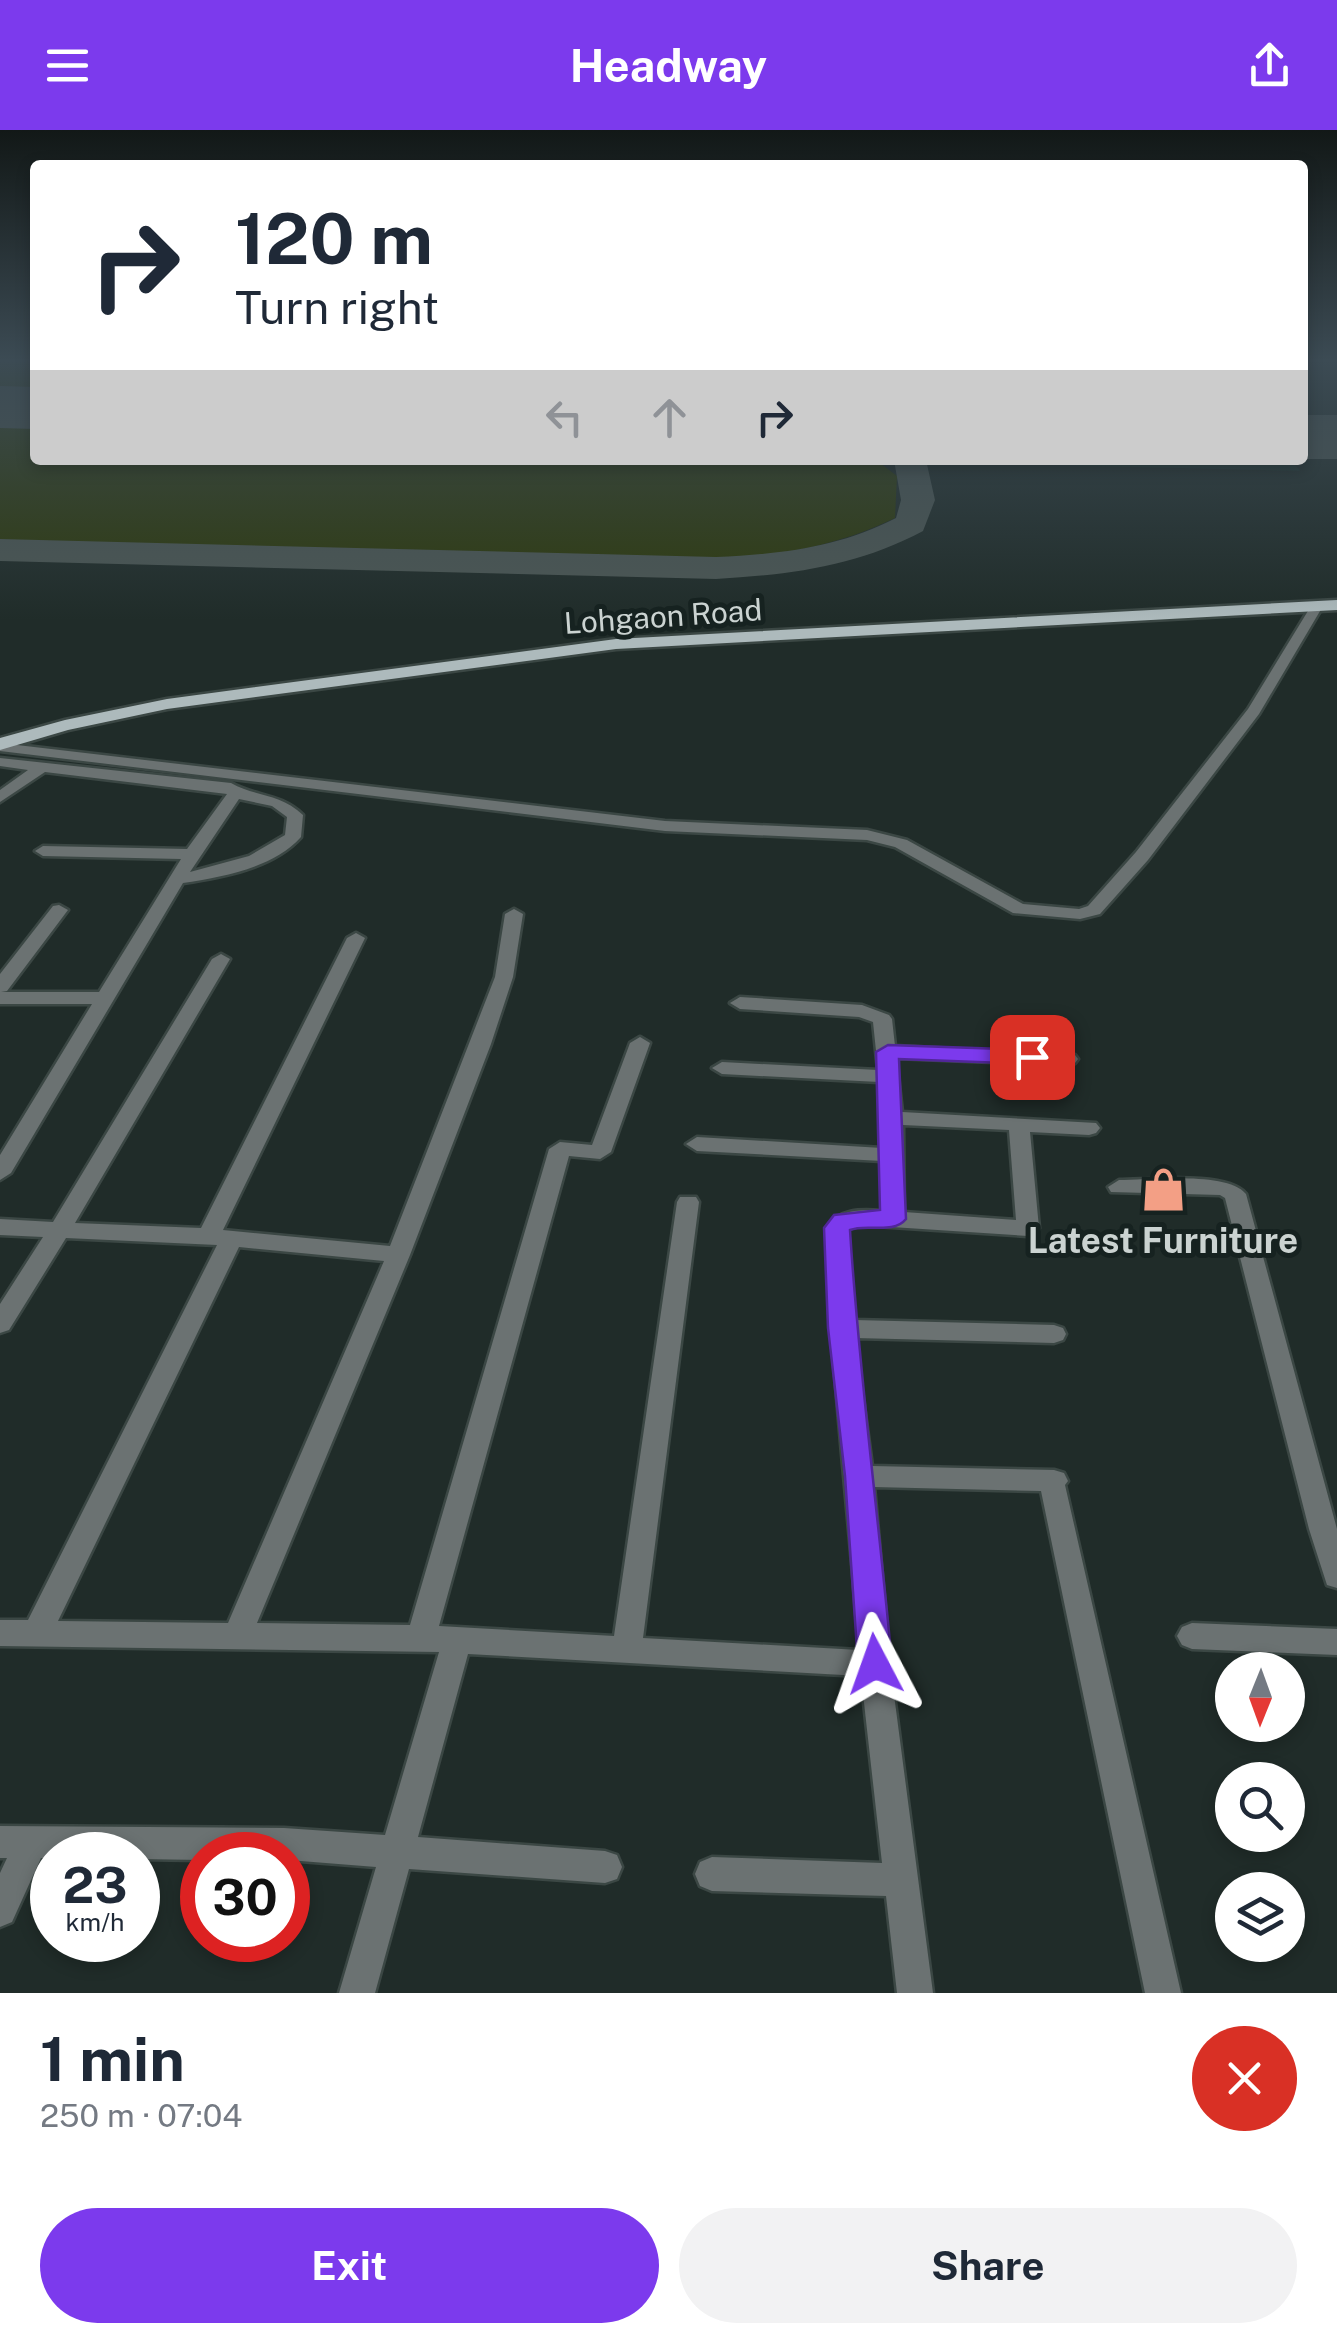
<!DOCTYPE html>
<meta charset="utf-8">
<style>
:root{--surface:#fff;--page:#f2f2f3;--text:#1f2937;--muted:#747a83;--accent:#7c3aed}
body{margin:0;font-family:"Public Sans",sans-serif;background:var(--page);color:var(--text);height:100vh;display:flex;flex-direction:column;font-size:38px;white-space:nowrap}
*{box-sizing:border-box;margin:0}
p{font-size:32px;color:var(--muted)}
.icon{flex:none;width:55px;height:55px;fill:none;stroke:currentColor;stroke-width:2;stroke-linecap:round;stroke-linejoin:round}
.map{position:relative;height:1863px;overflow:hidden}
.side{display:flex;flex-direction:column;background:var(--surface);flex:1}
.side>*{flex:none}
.hud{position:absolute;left:30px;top:30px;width:1278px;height:305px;border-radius:10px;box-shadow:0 5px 15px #0003;background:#fff;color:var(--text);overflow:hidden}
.needle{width:65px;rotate:181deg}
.fabs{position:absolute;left:1215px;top:1522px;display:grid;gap:20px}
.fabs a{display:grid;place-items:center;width:90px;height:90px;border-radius:50%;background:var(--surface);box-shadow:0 5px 15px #0003;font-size:50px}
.speed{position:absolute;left:30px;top:1702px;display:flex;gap:20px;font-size:50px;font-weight:700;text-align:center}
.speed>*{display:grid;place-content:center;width:130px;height:130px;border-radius:50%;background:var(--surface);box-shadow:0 5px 15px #0003;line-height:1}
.speed small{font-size:25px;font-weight:400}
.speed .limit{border:15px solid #d22;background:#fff;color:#111}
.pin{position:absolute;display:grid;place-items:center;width:85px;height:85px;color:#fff;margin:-42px;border-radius:20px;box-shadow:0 5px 15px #0006}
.me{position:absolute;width:110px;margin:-55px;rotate:356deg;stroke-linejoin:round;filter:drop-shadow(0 0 8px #0008)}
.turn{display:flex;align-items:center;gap:35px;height:210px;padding:0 40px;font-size:45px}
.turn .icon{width:130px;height:130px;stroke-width:2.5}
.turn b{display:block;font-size:70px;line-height:85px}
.lanes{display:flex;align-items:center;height:95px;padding:0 40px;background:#0003;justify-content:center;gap:50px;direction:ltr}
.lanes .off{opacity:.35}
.round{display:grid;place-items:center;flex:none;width:105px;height:105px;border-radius:52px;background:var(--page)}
.summary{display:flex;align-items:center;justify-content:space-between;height:170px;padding:0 40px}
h1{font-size:60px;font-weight:700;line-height:75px}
.button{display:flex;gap:20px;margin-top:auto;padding:20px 40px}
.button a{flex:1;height:115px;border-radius:60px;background:var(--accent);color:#fff;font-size:40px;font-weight:700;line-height:115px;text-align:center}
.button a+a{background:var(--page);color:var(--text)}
header{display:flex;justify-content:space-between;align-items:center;height:130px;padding:0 40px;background:var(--accent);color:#fff;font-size:45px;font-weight:700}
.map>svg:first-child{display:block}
.built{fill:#213632}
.green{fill:#2e3a0b}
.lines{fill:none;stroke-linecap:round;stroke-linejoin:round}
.taxiway{fill:#4c5754;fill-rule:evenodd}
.runway{fill:#4c5754;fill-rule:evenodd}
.minor-casing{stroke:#3b4744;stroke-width:5}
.primary-casing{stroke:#3b4744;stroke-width:5}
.minor{fill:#6b7272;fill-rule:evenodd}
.primary{fill:#adbabc;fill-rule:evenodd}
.route{fill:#7c3aed;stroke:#51269a;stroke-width:2.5}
.labels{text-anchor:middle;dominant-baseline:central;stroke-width:10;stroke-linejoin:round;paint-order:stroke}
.far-street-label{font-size:30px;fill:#cbd3d1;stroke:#162220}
.poi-label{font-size:35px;font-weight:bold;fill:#cbd3d1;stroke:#162220}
</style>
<header><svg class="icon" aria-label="menu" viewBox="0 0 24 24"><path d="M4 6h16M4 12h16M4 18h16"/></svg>Headway<svg class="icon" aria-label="share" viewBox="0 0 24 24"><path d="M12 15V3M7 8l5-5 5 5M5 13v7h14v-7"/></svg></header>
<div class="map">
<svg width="1337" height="1863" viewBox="0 0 1337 1863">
<rect width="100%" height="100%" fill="#202c29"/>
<polygon class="built" points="926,330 1291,330 1300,341 927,332"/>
<g class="green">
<polygon points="0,229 35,229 35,267 0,266"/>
<path d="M 0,286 L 35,286 L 35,330 L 876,330 L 897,346 L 895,388 C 834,417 785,424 718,430 L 0,412 Z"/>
</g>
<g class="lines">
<path class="taxiway" d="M 894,330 L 926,330 L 935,370 L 923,401 C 858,436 789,445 716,449 L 0,431 L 0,409 L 716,427 C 779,424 838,418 896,388 L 901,370 Z"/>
<g class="runway">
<polygon points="0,256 35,257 35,299 0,298"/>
<rect x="1302" y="285" width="35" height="44"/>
</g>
<defs>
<g id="minor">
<polygon points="1317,472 1323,476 1259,584 1148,730 1100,784 1080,789 1013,783 895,717 867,710 665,701 0,621 0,613 665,691 867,700 907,710 1023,774 1079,779 1088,776 1136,722 1248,579 1311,476"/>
<path d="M 0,628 L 231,653 C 255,667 280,663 303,685 L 301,707 C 273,738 223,747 183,753 L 11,1043 L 0,1050 L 0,1025 L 92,874 L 0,874 L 0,844 L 53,776 L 59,775 L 68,780 L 7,861 L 1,862 L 99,862 L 181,729 L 43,726 L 35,721 L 43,716 L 187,719 L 227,664 L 45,642 L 0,672 L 0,660 L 28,640 L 0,636 ZM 239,669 L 272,676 L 287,687 L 285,705 L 249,726 L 190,742 Z"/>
<path d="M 514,779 L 523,784 L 513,847 L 491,914 L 410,1125 L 257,1493 L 410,1495 L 549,1019 L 560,1012 L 592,1015 L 630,913 L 640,907 L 650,913 L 611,1022 L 600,1029 L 569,1026 L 439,1496 L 614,1506 L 677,1072 L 680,1067 L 696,1067 L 699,1072 L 643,1508 L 859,1520 C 849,1379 831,1239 826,1098 C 839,1079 860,1079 882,1081 L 882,1031 L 697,1021 L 686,1014 L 697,1007 L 882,1018 L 879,952 L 722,944 L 712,938 L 722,932 L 878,940 L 873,892 L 859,887 L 740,879 L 730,873 L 740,867 L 862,875 L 889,885 L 892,889 L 895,916 L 1075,925 L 1078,929 L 1075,933 L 1068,935 L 896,928 L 902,982 L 1096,993 L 1100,998 L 1096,1003 L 1089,1005 L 1030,1002 L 1039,1098 L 1036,1103 L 1028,1106 L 861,1095 L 848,1099 L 854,1190 L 1054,1195 L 1063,1198 L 1066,1204 L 1063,1210 L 1054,1213 L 855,1208 L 872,1336 L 1054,1340 L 1064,1343 L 1068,1351 L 1065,1355 L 1181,1863 L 1145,1863 L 1041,1361 L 874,1357 L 890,1534 L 933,1863 L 897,1863 L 886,1766 L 712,1761 L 700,1756 L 695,1744 L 700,1732 L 712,1727 L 882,1733 L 861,1546 L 468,1524 L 418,1707 L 605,1721 L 617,1725 L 622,1737 L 617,1749 L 605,1753 L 409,1739 L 375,1863 L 339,1863 L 376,1737 L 288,1730 L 288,1725 L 202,1725 L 202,1730 L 138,1729 L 138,1725 L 52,1725 L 52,1728 L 41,1728 L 12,1792 L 0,1797 L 0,1743 L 7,1728 L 0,1728 L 0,1696 L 284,1698 L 385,1705 L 439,1522 L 0,1516 L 0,1490 L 28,1490 L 217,1115 L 66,1108 L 9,1200 L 0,1203 L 0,1174 L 43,1107 L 0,1105 L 0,1089 L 53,1092 L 212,829 L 221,824 L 230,829 L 75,1093 L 201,1098 L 347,808 L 356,803 L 365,808 L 223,1100 L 390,1116 L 495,847 L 505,784 ZM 903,995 L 1009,1000 L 1016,1090 L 904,1082 ZM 239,1117 L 384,1131 L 228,1493 L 58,1491 Z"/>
<path d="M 1119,1050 C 1149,1050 1227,1041 1246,1064 L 1337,1399 L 1337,1458 L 1327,1455 L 1309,1399 L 1225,1068 L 1220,1065 L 1111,1062 L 1108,1057 Z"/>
<polygon points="1192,1493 1337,1499 1337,1525 1192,1519 1182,1515 1177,1506 1182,1497"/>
</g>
<polygon id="primary" points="1337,470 1337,480 616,519 167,579 68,600 0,620 0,608 65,590 167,569 616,509"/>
</defs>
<use href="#minor" class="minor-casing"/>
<use href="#primary" class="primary-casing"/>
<use href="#minor" class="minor"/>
<use href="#primary" class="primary"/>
</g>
<linearGradient id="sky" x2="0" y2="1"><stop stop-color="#121817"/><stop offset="0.47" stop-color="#3c4b54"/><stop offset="1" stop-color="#3c4b54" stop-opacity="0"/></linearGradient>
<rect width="1337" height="490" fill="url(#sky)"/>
<path class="route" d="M 888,915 L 1032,920 L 1043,927 L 1032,934 L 899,929 L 906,1089 C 893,1105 867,1093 850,1100 C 859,1245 879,1389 892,1534 L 887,1545 L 875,1549 L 863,1545 L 858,1534 L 845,1346 L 828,1198 L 824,1098 L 834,1085 L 880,1080 L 876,922 Z"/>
<defs>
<symbol id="shop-bare" viewBox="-9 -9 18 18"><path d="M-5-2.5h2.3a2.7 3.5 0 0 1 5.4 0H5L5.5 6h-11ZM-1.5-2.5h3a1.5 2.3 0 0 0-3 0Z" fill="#f39f85" stroke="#162220" stroke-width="2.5" paint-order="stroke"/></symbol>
</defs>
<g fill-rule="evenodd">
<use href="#shop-bare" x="1132" y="1028" width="63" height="63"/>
</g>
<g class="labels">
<g class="far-street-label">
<text transform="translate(663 486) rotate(-4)">Lohgaon Road</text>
</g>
<g class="poi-label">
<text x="1163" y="1110">Latest Furniture</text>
</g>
</g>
</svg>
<div class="fabs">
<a><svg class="needle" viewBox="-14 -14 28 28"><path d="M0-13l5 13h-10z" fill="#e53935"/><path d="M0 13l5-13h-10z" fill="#747a83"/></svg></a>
<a><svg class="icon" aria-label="search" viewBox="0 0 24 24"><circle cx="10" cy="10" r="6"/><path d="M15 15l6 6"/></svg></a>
<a><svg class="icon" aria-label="layers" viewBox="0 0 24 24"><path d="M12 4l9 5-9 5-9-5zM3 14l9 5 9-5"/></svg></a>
</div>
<div class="speed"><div>23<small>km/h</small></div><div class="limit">30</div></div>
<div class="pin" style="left:1032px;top:927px;background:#d93025"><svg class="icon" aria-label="arrive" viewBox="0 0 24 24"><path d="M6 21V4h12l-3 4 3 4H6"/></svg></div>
<svg class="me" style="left:875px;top:1534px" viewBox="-20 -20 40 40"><path d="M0-17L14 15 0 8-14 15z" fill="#7c3aed" stroke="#fff" stroke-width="4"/></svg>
<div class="hud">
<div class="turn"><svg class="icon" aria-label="right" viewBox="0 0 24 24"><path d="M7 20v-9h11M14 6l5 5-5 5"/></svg><div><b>120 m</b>Turn right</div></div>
<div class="lanes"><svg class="icon off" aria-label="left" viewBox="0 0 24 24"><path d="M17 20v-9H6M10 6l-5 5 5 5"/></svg><svg class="icon off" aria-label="ahead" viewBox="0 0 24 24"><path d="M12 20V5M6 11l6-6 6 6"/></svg><svg class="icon" aria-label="right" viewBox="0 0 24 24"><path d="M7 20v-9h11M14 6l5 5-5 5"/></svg></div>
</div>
</div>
<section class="side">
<div class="summary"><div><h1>1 min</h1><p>250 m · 07:04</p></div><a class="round" style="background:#d93025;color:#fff"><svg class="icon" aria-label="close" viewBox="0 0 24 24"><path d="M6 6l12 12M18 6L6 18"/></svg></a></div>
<div class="button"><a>Exit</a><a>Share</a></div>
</section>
